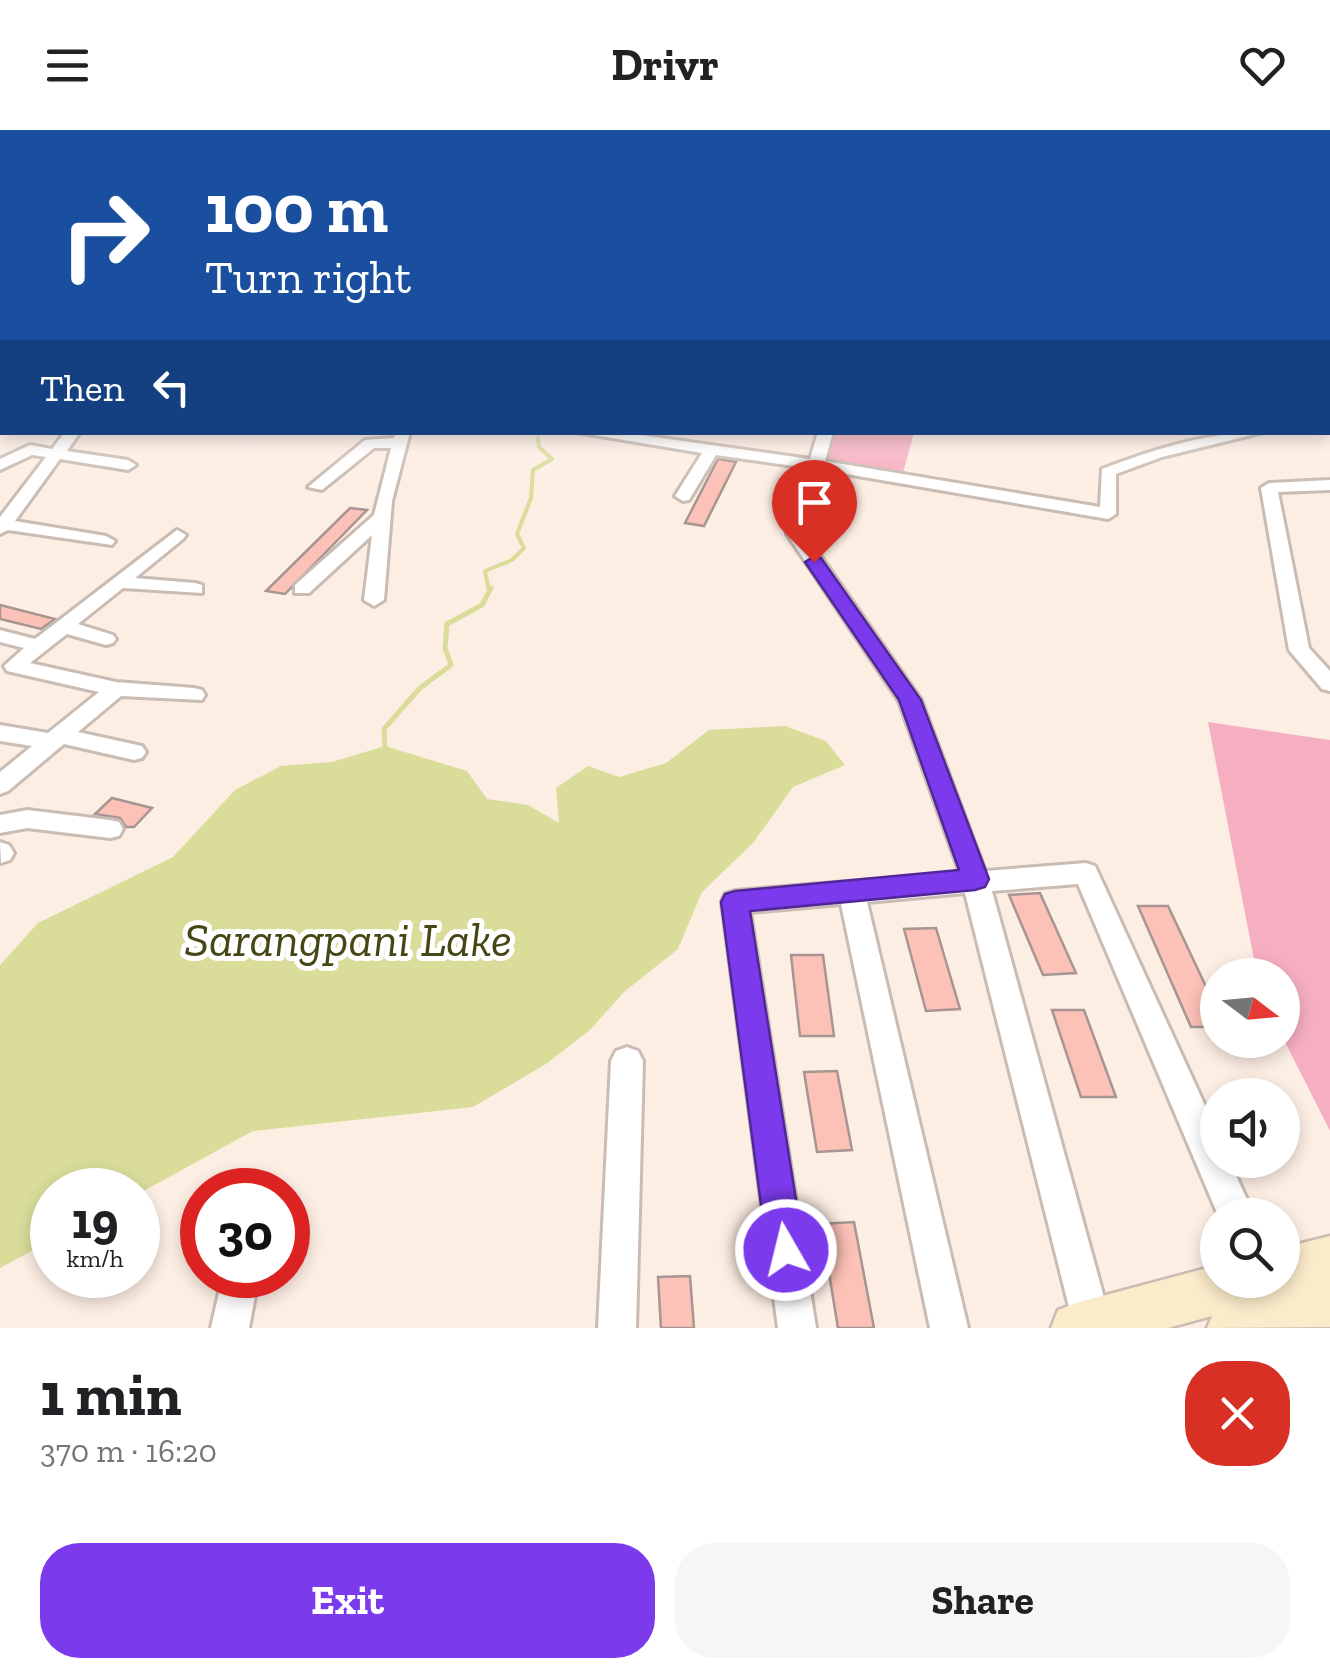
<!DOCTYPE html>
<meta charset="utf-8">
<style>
:root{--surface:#fff;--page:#f6f6f6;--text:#202124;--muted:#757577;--accent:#7c3aed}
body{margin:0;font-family:"Zilla Slab",serif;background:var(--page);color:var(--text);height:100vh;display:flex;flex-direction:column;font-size:38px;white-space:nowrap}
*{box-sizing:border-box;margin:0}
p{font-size:32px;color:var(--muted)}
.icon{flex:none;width:55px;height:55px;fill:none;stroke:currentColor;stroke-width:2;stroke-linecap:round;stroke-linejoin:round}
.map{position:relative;height:1198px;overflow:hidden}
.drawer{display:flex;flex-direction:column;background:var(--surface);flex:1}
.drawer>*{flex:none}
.hud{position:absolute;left:0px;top:0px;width:1330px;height:305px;box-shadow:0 5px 15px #0003;background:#1a4fa0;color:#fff;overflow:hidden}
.needle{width:65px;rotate:106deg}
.tools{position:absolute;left:1200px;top:828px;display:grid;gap:20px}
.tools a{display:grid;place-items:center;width:100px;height:100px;border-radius:50%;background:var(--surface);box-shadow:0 5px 15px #0003;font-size:50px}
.speed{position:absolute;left:30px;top:1038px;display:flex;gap:20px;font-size:50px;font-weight:700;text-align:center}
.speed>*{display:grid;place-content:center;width:130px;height:130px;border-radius:50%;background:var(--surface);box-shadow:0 5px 15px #0003;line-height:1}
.speed small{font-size:25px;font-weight:400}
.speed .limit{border:15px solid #d22;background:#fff;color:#111}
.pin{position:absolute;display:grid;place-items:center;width:85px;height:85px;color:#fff;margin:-102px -42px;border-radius:50% 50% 50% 0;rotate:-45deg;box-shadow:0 0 10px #0007}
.pin .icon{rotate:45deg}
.me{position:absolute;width:110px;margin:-55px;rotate:352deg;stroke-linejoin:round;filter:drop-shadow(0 0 8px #0008)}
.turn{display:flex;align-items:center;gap:35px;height:210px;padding:0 40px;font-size:45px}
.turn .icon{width:130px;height:130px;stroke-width:2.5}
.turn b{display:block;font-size:70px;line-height:85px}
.then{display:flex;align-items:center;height:95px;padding:0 40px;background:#0003;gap:20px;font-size:38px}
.round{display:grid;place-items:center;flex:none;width:105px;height:105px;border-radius:40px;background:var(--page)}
.head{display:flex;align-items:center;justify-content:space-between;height:170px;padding:0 40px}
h1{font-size:60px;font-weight:700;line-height:75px}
.action{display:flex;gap:20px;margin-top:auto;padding:20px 40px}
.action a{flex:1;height:115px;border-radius:40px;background:var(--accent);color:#fff;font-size:40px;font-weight:700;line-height:115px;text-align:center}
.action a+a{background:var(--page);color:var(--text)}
header{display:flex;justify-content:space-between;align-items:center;height:130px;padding:0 40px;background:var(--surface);font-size:45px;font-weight:700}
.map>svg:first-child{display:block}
.green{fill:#f6afc1}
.water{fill:#d9dd99}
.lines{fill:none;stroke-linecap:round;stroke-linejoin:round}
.stream-far1{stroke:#d9dd99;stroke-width:4}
.stream{stroke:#d9dd99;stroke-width:5}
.building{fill:#fcc1b7;stroke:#a69592;stroke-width:2.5}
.minor-casing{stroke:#cabcb2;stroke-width:6}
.tertiary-casing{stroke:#cabcb2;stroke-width:4}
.secondary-casing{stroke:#cabcb2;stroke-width:5}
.minor{fill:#fff;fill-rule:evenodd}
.tertiary{fill:#fff;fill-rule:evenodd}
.secondary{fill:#fbebca;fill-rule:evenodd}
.route{fill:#7c3aed;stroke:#51269a;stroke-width:2.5}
.labels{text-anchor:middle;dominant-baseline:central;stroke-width:10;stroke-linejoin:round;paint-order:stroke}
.near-water-label{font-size:48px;font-style:italic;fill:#464715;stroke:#fff}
</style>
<header><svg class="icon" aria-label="menu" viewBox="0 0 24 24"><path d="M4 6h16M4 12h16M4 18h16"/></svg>Drivr<svg class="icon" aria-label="heart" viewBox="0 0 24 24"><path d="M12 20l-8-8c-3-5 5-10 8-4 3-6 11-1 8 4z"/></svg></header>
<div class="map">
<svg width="1330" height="1198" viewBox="0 0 1330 1198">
<rect width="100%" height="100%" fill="#fdeee4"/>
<g class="green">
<polygon points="835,303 914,303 902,346 824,332"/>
<polygon points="1208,592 1330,610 1330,1001 1283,908 1282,845 1257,845"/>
</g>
<polygon class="water" points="785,596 826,611 845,635 793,657 753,713 702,762 678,819 624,862 590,900 546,934 473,977 253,1001 138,1064 138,1060 52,1060 52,1110 0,1138 0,835 38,793 173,727 235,660 281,636 332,632 385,616 467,641 487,669 528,675 559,693 556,658 588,636 619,647 666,633 709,600"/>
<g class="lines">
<polyline class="stream-far1" points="489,461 485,441 512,430 524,418 517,404 531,368 533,340 552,329 539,317 538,308"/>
<polyline class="stream" points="385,619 384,599 420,558 451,535 445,518 447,494 482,475 491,458"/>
</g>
<g class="building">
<polygon points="718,329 736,332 704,396 685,393"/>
<polygon points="350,378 367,380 285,464 266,461"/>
<polygon points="0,475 55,489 41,499 0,489"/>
<polygon points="112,668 152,678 134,697 126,697 120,688 95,684"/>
<polygon points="1040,763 1076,843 1043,845 1009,765"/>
<polygon points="1138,776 1168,776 1218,882 1218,897 1191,897"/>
<polygon points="936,798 960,879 926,881 904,799"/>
<polygon points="791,825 823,825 834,906 800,906"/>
<polygon points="1052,880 1084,880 1116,967 1081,967"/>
<polygon points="837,941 852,1020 817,1022 804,942"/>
<polygon points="854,1092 874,1198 838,1198 821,1094"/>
<polygon points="690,1146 694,1198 661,1198 658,1147"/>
</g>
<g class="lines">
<defs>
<g id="minor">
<polygon points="2,220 2,228 0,229 0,221"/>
<rect x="1328" y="250" width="2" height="8"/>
<polygon points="65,302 80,302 67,321 128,330 136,335 128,340 60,329 15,391 106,406 115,411 112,415 8,400 0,404 0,387 46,327 32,325 0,340 0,329 30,315 52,319"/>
<polygon points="395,302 410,302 392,371 384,470 374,476 364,470 372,405 309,463 295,463 295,455 374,385 391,318 374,318 322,360 308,357 365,310 394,308"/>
<path d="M 576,302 L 619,302 L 810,329 L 818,302 L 833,302 L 825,331 L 1100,377 L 1102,339 C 1155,319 1208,302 1264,302 L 1162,327 L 1116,344 L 1116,384 L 1108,389 L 823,340 L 805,404 L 921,570 L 985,741 L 1086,733 L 1095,736 L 1218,1004 L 1218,1030 L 1229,1030 L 1254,1085 L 1218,1085 L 1078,754 L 992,761 L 1111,1193 L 1109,1198 L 1075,1198 L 1073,1193 L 965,763 L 867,772 L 968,1198 L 930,1198 L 841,774 L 750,782 L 816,1198 L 778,1198 L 722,772 L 725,764 L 735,761 L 960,743 L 899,571 L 787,404 L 808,338 L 716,325 L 689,370 L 683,371 L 675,366 L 702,323 Z"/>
<polygon points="1330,350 1330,360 1278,362 1309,518 1330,541 1330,561 1322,559 1289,520 1261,358 1269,353"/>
<polygon points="177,400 186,405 183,409 135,448 195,453 202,455 202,463 123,458 78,494 113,505 116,509 113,513 106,515 67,504 30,533 116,552 194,558 202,560 205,565 202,570 121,566 78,602 142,616 146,622 142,628 134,630 64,614 8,661 0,664 0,642 32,616 0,611 0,595 48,603 99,562 7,541 4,536 24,518 0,512 0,500 35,509"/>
<polygon points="27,680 110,690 119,692 123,699 119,706 110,708 27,698 0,703 0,685"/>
<polygon points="0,712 9,715 14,723 10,730 1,733"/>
<polygon points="627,917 638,921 643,931 636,1198 598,1198 611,931 616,921"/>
<polygon points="223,1145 259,1145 249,1198 211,1198"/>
</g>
<polygon id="tertiary" points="1328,232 1330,233 1330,243 1328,242"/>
<polygon id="secondary" points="1330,1106 1330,1197 1207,1198 1212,1186 1168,1198 1051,1198 1058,1180 1076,1173 1218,1135 1218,1150 1282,1150 1282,1118"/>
</defs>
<use href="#minor" class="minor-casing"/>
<use href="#tertiary" class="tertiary-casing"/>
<use href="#secondary" class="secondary-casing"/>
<use href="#minor" class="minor"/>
<use href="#tertiary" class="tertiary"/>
<use href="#secondary" class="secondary"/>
</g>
<linearGradient id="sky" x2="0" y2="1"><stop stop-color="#a2c4c8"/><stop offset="0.53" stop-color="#fef7f3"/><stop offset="1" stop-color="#fef7f3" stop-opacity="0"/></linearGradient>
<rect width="1330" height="355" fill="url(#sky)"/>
<polygon class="route" points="814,426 821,428 921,570 989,749 985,757 975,760 750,781 804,1120 798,1133 786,1139 773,1133 767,1120 721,772 725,764 735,761 959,740 899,570 805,432"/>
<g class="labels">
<g class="near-water-label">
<text x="348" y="809">Sarangpani Lake</text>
</g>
</g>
</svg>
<div class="tools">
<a><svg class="needle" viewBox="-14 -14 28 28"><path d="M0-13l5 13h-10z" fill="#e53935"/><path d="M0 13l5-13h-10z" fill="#757577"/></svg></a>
<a><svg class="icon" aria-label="sound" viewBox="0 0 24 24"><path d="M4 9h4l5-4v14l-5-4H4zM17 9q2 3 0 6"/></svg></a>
<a><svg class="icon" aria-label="search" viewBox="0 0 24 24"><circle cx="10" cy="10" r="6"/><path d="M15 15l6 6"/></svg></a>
</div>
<div class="speed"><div>19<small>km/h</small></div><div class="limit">30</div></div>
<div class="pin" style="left:814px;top:432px;background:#d93025"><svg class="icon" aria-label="arrive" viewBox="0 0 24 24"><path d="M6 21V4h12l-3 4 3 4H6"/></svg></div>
<svg class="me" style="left:786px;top:1120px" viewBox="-20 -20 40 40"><circle r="17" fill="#7c3aed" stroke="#fff" stroke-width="3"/><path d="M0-11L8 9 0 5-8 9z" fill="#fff"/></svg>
<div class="hud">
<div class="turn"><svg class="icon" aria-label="right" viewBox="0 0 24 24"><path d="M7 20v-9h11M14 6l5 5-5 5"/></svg><div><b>100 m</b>Turn right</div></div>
<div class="then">Then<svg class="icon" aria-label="left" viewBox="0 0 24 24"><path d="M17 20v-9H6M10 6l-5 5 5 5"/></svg></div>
</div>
</div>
<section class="drawer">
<div class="head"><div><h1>1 min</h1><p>370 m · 16:20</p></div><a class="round" style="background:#d93025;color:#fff"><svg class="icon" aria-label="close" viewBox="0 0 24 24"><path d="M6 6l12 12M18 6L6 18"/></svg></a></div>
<div class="action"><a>Exit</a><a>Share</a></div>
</section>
